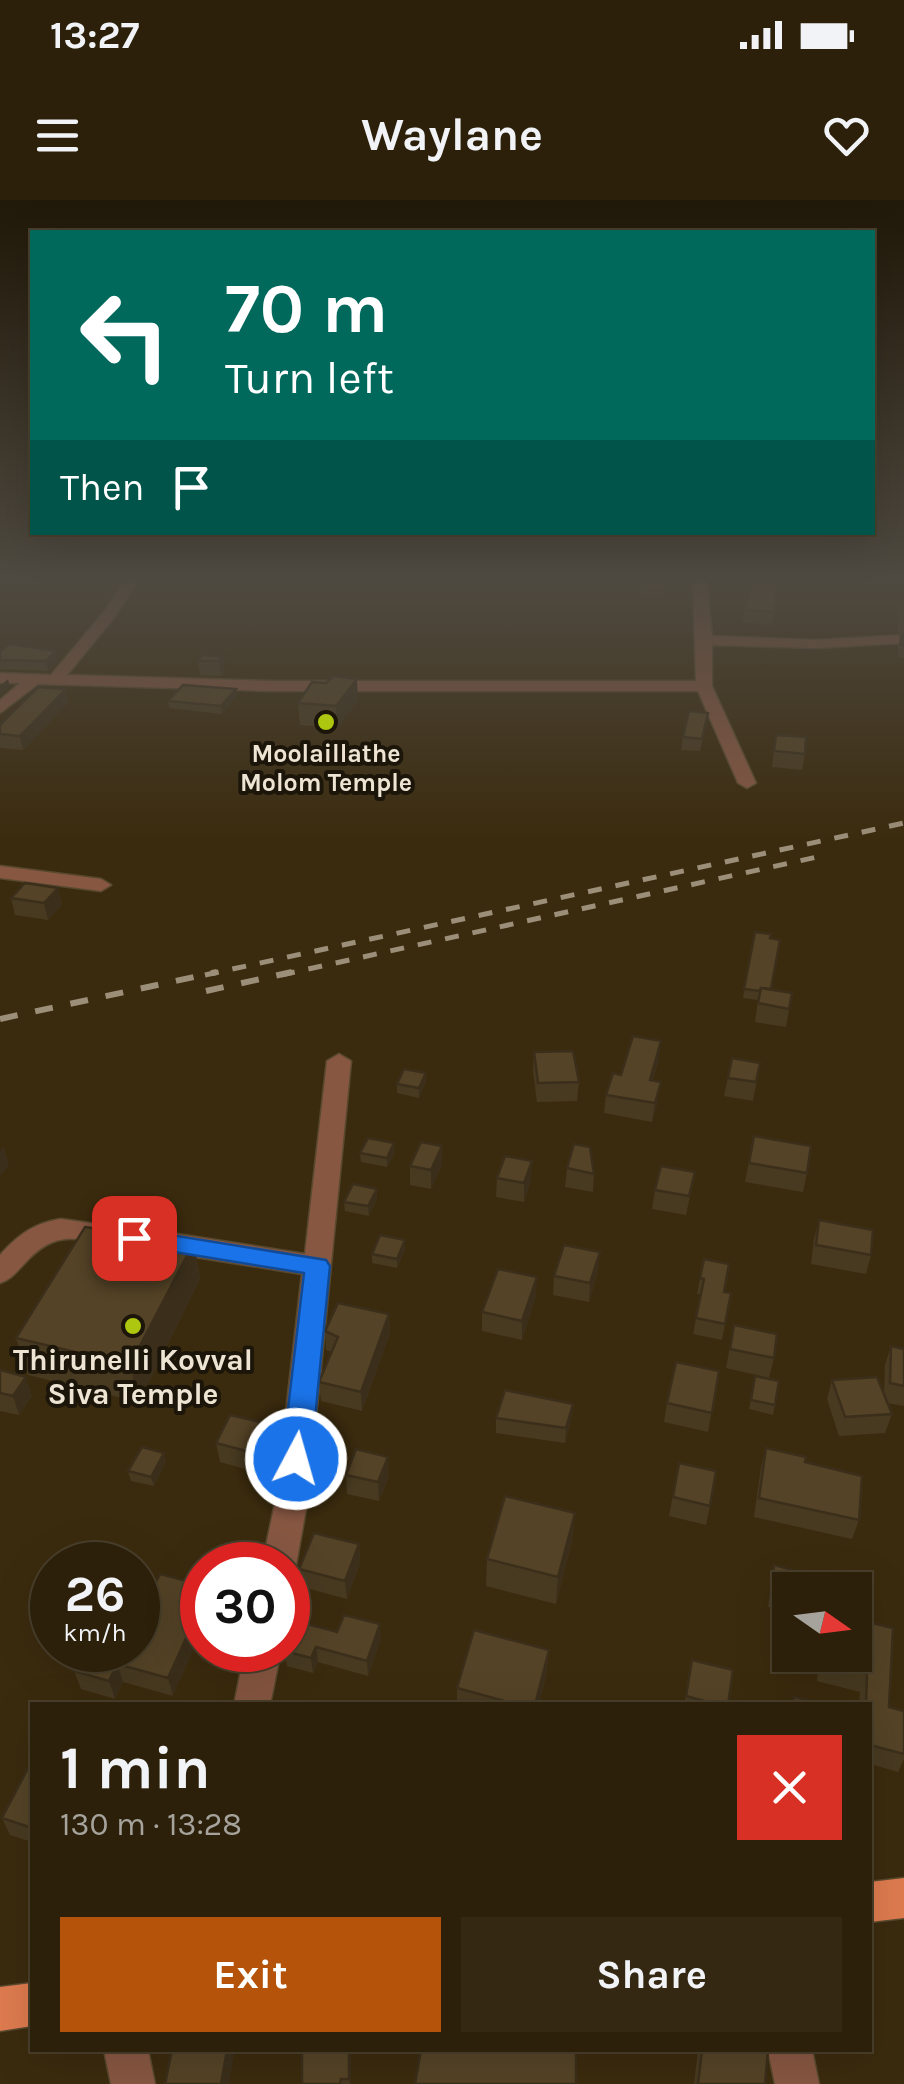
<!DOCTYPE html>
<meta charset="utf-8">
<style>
:root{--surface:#2c200a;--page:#342813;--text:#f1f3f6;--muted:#a6a39c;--line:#483e2b;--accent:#b45309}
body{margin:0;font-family:Karla,sans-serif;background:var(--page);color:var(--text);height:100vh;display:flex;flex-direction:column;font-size:38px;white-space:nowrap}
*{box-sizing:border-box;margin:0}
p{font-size:32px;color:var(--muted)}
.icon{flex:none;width:55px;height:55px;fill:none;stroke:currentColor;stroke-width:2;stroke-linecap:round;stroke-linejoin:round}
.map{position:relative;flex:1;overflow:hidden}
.drawer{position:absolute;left:30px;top:1502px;width:842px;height:350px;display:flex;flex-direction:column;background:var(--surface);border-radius:0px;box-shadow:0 10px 40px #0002,0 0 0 2px var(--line)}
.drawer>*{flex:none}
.guide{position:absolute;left:30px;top:30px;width:845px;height:305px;border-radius:0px;box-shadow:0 10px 40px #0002,0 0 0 2px var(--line);background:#00695c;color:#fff;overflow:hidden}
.needle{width:65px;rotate:104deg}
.tools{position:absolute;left:772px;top:1372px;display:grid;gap:20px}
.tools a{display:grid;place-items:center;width:100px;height:100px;border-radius:0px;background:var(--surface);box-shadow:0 10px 40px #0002,0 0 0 2px var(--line);font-size:50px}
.speed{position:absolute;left:30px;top:1342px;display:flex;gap:20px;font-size:50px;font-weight:700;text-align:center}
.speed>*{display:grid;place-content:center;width:130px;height:130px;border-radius:50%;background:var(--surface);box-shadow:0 10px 40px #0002,0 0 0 2px var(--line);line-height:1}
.speed small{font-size:25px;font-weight:400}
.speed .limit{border:15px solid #d22;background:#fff;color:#111}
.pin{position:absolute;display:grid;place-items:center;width:85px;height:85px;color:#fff;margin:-42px;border-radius:20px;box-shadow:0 5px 15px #0006}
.me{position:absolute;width:110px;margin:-55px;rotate:6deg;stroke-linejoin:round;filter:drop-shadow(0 0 8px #0008)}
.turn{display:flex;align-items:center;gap:35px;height:210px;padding:0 30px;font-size:45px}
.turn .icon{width:130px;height:130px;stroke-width:2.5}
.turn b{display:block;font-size:70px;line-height:85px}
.then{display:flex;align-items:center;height:95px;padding:0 30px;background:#0003;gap:20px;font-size:38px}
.round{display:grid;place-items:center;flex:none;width:105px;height:105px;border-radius:0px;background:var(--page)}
.head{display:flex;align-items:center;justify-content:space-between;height:170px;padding:0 30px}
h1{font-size:60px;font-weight:700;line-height:75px}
.primary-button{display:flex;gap:20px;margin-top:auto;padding:20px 30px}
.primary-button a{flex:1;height:115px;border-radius:0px;background:var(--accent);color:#fff;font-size:40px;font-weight:700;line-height:115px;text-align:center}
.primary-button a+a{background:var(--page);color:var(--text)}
.status{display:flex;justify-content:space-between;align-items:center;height:70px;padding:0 50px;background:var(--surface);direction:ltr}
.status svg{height:28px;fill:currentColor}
header{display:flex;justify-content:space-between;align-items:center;height:130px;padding:0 30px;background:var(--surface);font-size:45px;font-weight:700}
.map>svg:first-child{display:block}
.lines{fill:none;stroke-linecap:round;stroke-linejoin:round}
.minor-casing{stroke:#58492e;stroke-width:3}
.major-casing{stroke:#58492e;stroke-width:3}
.minor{fill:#875742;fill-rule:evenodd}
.major{fill:#de7b4f;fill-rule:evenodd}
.rail-far1{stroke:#9c8f79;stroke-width:5;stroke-dasharray:14 14;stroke-linecap:butt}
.rail{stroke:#9c8f79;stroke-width:6;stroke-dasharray:18 18;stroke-linecap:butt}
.wall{fill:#483a21}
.shaded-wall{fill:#3b2f1b}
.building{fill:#544326;stroke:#3b2f1b;stroke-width:2.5}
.route{fill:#1a73e8;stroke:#114b97;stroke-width:2.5}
.poi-dot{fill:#adc60f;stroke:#1c1509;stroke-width:4}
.labels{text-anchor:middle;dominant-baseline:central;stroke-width:8;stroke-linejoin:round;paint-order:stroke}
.far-poi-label{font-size:25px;font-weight:bold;fill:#eee4d4;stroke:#1c1509}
.poi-label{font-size:30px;font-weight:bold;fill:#eee4d4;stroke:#1c1509}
</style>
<div class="status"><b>13:27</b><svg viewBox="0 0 49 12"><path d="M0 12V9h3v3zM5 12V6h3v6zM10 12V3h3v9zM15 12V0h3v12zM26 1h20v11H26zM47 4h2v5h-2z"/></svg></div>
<header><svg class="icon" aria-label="menu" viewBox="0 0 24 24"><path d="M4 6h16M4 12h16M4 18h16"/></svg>Waylane<svg class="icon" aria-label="heart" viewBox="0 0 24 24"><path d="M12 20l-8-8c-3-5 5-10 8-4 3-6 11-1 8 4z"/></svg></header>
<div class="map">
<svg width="904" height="1884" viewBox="0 0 904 1884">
<rect width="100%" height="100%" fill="#3b2b0e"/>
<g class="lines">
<defs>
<g id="minor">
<polygon points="128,377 141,377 113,419 67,475 269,481 696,481 693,377 706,377 712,436 816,440 904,435 904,443 816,448 712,445 712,486 756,583 747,588 738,583 698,491 269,491 38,484 0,513 0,500 20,483 0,483 0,473 51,475 103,413"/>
<polygon points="0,666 101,679 111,685 101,691 0,678"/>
<polygon points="339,854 351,861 308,1298 296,1365 288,1377 288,1365 262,1365 276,1298 302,1074 164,1052 154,1049 150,1042 154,1035 164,1032 305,1054 327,861"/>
<path d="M 61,1019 L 125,1028 L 128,1035 L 125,1042 L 115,1045 C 75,1038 55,1030 25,1063 C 16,1072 12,1079 0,1083 L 0,1055 C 18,1035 34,1023 61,1019 Z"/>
<polygon points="245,1450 281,1450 270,1505 234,1505"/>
<polygon points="104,1850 148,1850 155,1884 111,1884"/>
<polygon points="768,1850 812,1850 819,1884 775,1884"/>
</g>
<g id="major">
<polygon points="904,1678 904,1718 870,1722 870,1682"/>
<polygon points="32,1783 32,1826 0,1831 0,1787"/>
</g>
</defs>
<use href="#minor" class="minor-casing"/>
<use href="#major" class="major-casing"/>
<use href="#minor" class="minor"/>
<use href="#major" class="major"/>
<g class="rail-far1">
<polyline points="205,775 904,623"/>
<polyline points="281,775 826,655"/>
</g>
<g class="rail">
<polyline points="206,791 292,772"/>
<polyline points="0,819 217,772"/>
</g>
</g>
<g class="wall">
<polygon points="255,377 285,377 278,384 256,382"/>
<polygon points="671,377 663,399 642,397 643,388"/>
<polygon points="875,377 892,377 891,383 874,382"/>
<polygon points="778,385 772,425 742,422 744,410"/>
<polygon points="900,402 904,407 904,434 898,432 898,413"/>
<polygon points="904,434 904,458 898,457 898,447 901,435"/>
<polygon points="0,451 58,461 48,471 0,469"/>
<polygon points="223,457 225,472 221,476 200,475 198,461"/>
<polygon points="237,496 222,514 169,508 168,501"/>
<polygon points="358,501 337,528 300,525 298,503"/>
<polygon points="68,503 23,550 0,548 0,525"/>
<polygon points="706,525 700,551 681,550 683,537"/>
<polygon points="776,535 805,554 802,570 772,567"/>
<polygon points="58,688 62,705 48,720 15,715 11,698"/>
<polygon points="755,732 771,789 792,793 786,827 755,822 758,800 743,798"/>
<polygon points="534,852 579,882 577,901 537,902 533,871"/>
<polygon points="732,858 760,863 753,901 724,896"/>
<polygon points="659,859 653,880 658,900 652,922 604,913 606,895 621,875"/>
<polygon points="426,873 426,882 419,898 397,893 397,884"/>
<polygon points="754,936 807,973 803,992 745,982"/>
<polygon points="360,953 395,953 387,967 361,962"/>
<polygon points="442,965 431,989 410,985 410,966"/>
<polygon points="567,968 594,974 593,992 565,987"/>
<polygon points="695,972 686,1015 652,1009 655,990"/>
<polygon points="497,978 531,980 524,1002 496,997"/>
<polygon points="377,999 369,1016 345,1011 344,1002"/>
<polygon points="819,1020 871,1055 866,1074 811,1064 814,1039"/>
<polygon points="194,1042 200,1079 139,1202 28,1175 16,1138"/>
<polygon points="405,1050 397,1068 372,1063 372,1054"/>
<polygon points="704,1059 724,1092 731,1093 722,1140 693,1134 701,1094 697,1094"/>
<polygon points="598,1071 589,1102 553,1095 554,1076"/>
<polygon points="536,1096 522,1140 482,1131 482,1112"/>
<polygon points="389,1114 390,1133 362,1211 321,1201 319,1182 332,1152 326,1150 325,1131"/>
<polygon points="734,1125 774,1158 769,1178 726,1168"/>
<polygon points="891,1146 904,1149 904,1206 887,1203 892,1214 885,1233 839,1236 827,1199 832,1180 884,1194 885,1165"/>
<polygon points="0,1170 32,1196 19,1215 0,1211"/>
<polygon points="719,1171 708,1232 664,1222 667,1203"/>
<polygon points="755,1176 775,1205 773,1215 749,1209"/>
<polygon points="573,1204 571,1219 565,1243 496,1233 496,1218"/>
<polygon points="262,1241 249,1270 220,1262 216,1243"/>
<polygon points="766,1248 805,1262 859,1320 852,1339 754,1317 761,1267"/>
<polygon points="166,1262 154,1286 131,1281 128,1271"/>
<polygon points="679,1263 710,1306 706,1325 669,1316"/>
<polygon points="346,1275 389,1276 379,1301 347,1294"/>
<polygon points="575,1313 572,1341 556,1404 486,1386 487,1359"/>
<polygon points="359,1344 360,1363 347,1399 302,1387 299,1369"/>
<polygon points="774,1365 790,1390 790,1412 768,1407"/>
<polygon points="160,1374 173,1496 123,1482 115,1499 81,1489 74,1471 138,1450"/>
<polygon points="337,1432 381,1439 368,1476 318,1462 313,1473 287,1466 284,1451"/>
<polygon points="549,1450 546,1476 539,1505 457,1505 457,1488"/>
<polygon points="819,1455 855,1455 889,1507 904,1511 904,1559 898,1572 870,1564 870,1505 859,1505 860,1492 817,1481"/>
<polygon points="692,1460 728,1505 684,1505"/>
<polygon points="32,1571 32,1642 10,1635 2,1618"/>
<rect x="302" y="1850" width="49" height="34"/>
<polygon points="698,1850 768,1850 765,1884 694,1884"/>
</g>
<g class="shaded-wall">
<polygon points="668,377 671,377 663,399 664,389"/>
<polygon points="56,451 58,461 48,471 46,461"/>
<polygon points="223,457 225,472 221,476 219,461"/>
<polygon points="8,479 10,487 0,495 0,486"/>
<polygon points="357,479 358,501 337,528 336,506"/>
<polygon points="66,489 68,503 23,550 20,536"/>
<polygon points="236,489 237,496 222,514 221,506"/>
<polygon points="58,688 62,705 48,720 44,703"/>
<polygon points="661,841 659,859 648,898 650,880"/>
<polygon points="426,873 426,882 419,898 419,888"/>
<polygon points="661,882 658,900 652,922 655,903"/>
<polygon points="394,943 395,953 387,967 387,958"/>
<polygon points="4,946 9,965 0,976 0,951"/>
<polygon points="442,946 442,965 431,989 431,970"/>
<polygon points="532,961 531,980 524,1002 524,983"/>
<polygon points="377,989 377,999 369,1016 368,1006"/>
<polygon points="405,1040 405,1050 397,1068 397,1059"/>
<polygon points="194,1042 200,1079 139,1202 130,1165"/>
<polygon points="600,1052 598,1071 589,1102 590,1083"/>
<polygon points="537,1077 536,1096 522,1140 522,1121"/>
<polygon points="389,1114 390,1133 362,1211 361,1192"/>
<polygon points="26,1177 32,1196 19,1215 13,1196"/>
<polygon points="573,1204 571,1219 565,1243 566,1228"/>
<polygon points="260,1222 262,1241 249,1270 246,1251"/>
<polygon points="164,1253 166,1262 154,1286 151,1277"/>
<polygon points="388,1257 389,1276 379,1301 378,1282"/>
<polygon points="575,1313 572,1341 556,1404 558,1377"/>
<polygon points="359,1344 360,1363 347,1399 345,1381"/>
<polygon points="202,1403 202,1430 173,1496 168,1478"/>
<polygon points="380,1424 381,1439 368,1476 367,1461"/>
<polygon points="316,1447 318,1462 313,1473 311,1458"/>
<polygon points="549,1450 546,1476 539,1505 535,1505"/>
<polygon points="117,1464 123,1482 115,1499 109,1481"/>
<polygon points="227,1850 233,1850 234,1854 229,1884 221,1884"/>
<polygon points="349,1850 351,1850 351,1884 350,1884 349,1879"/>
</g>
<g class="building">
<polygon points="647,377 668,377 664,389 643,388"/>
<polygon points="753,383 778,385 774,412 744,410"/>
<polygon points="900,402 904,407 904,421 900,420"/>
<polygon points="904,434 904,446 901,445 901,435"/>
<polygon points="9,444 56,451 46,461 0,460 0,451"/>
<polygon points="203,455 223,457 219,461 198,461"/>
<polygon points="333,476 357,479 336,506 298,503 312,482 326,483"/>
<polygon points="183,485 236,489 221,506 168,501"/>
<polygon points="38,487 66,489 20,536 0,534 0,525"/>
<polygon points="689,511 708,513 702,539 683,537"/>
<polygon points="776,535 806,537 805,554 774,551"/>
<polygon points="25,683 58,688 44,703 11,698"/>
<polygon points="755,732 771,734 770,738 780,740 771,789 761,788 760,791 744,789"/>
<polygon points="761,788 792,793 789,809 758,803"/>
<polygon points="633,836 661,841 650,880 661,882 655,903 606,895 613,873 621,875"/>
<polygon points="573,851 579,882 538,883 534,852"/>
<polygon points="732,858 760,863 756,882 728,878"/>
<polygon points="404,869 426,873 419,888 397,884"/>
<polygon points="754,936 811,946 807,973 749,963"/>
<polygon points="368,938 394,943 387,958 360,953"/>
<polygon points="421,942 442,946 431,970 410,966"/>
<polygon points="574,944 590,947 594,974 567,968"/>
<polygon points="505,956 532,961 524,983 497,978"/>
<polygon points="661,966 695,972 689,996 655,990"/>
<polygon points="353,984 377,989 368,1006 344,1002"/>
<polygon points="819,1020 873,1030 871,1055 816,1045"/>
<polygon points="85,1027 194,1042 130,1165 16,1138"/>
<polygon points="380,1035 405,1040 397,1059 372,1054"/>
<polygon points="564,1045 600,1052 590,1083 554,1076"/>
<polygon points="704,1059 729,1064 724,1092 731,1093 725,1124 696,1118 704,1079 700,1078"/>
<polygon points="498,1069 537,1077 522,1121 482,1112"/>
<polygon points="338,1103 389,1114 361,1192 319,1182 338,1137 325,1131"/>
<polygon points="734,1125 777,1134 774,1158 730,1149"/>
<polygon points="891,1146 904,1149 904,1186 890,1183"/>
<polygon points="676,1162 719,1171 712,1213 667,1203"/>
<polygon points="0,1170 26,1177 13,1196 0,1193"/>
<polygon points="755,1176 779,1181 775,1205 751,1200"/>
<polygon points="877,1177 892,1214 845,1217 832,1180"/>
<polygon points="505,1190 573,1204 566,1228 496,1218"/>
<polygon points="230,1215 260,1222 246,1251 216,1243"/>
<polygon points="142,1247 164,1253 151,1277 128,1271"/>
<polygon points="766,1248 806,1257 805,1262 862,1276 859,1320 759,1298"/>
<polygon points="356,1249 388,1257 378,1282 346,1275"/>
<polygon points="679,1263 716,1271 710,1306 673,1297"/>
<polygon points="505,1296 575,1313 558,1377 487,1359"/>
<polygon points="314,1333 359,1344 345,1381 299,1369"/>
<polygon points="774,1365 800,1372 799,1390 790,1390 790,1402 770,1397"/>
<polygon points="160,1374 202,1385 202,1403 168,1478 117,1464 109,1481 74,1471 85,1450 138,1450 138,1419"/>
<polygon points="344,1415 380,1424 367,1461 316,1447 311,1458 284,1451 288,1450 288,1443 296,1421 337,1432"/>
<polygon points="855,1419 893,1428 889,1507 904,1511 904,1554 870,1545 870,1505 866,1505 867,1474 823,1463 824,1455 855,1455"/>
<polygon points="474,1430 549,1450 535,1505 519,1505 457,1488"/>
<polygon points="692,1460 733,1470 728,1505 719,1505 686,1496"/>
<polygon points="794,1497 826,1505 793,1505"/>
<polygon points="27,1570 32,1571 32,1628 2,1618"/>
<polygon points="172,1850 227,1850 221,1884 165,1884"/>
<polygon points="302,1850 349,1850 349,1879 341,1879 340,1884 302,1884"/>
<polygon points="421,1850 576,1850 576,1884 415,1884"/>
<polygon points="702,1850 768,1850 765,1884 698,1884"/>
</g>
<linearGradient id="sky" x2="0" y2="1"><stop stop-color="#201808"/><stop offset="0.59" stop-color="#4f4a41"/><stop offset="1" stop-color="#4f4a41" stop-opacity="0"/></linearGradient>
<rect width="904" height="641" fill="url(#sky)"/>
<polygon class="route" points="134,1029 326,1060 330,1066 311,1259 307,1267 296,1271 286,1267 282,1259 304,1073 125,1044 121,1038"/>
<g class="poi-dot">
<circle cx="326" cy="522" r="10"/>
<circle cx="133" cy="1126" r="10"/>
</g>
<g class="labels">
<g class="far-poi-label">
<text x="326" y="553">Moolaillathe<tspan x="326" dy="29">Molom Temple</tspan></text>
</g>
<g class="poi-label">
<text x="133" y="1160">Thirunelli Kovval<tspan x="133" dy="34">Siva Temple</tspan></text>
</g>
</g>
</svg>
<div class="tools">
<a><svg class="needle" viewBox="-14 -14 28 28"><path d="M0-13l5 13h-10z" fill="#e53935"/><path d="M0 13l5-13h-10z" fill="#a6a39c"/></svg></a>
</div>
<div class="speed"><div>26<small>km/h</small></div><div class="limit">30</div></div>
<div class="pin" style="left:134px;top:1038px;background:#d93025"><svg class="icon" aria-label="arrive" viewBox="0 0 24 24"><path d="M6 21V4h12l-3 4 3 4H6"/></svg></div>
<svg class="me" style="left:296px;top:1259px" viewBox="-20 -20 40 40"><circle r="17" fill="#1a73e8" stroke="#fff" stroke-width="3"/><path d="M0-11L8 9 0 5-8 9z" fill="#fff"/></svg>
<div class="guide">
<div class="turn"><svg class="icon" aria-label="left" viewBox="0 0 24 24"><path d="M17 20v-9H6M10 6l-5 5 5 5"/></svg><div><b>70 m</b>Turn left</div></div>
<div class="then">Then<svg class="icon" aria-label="arrive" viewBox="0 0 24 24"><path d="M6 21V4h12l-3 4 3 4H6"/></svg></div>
</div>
<section class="drawer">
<div class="head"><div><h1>1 min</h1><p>130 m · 13:28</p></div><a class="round" style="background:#d93025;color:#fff"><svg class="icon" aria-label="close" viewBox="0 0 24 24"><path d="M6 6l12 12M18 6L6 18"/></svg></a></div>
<div class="primary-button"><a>Exit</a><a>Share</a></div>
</section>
</div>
